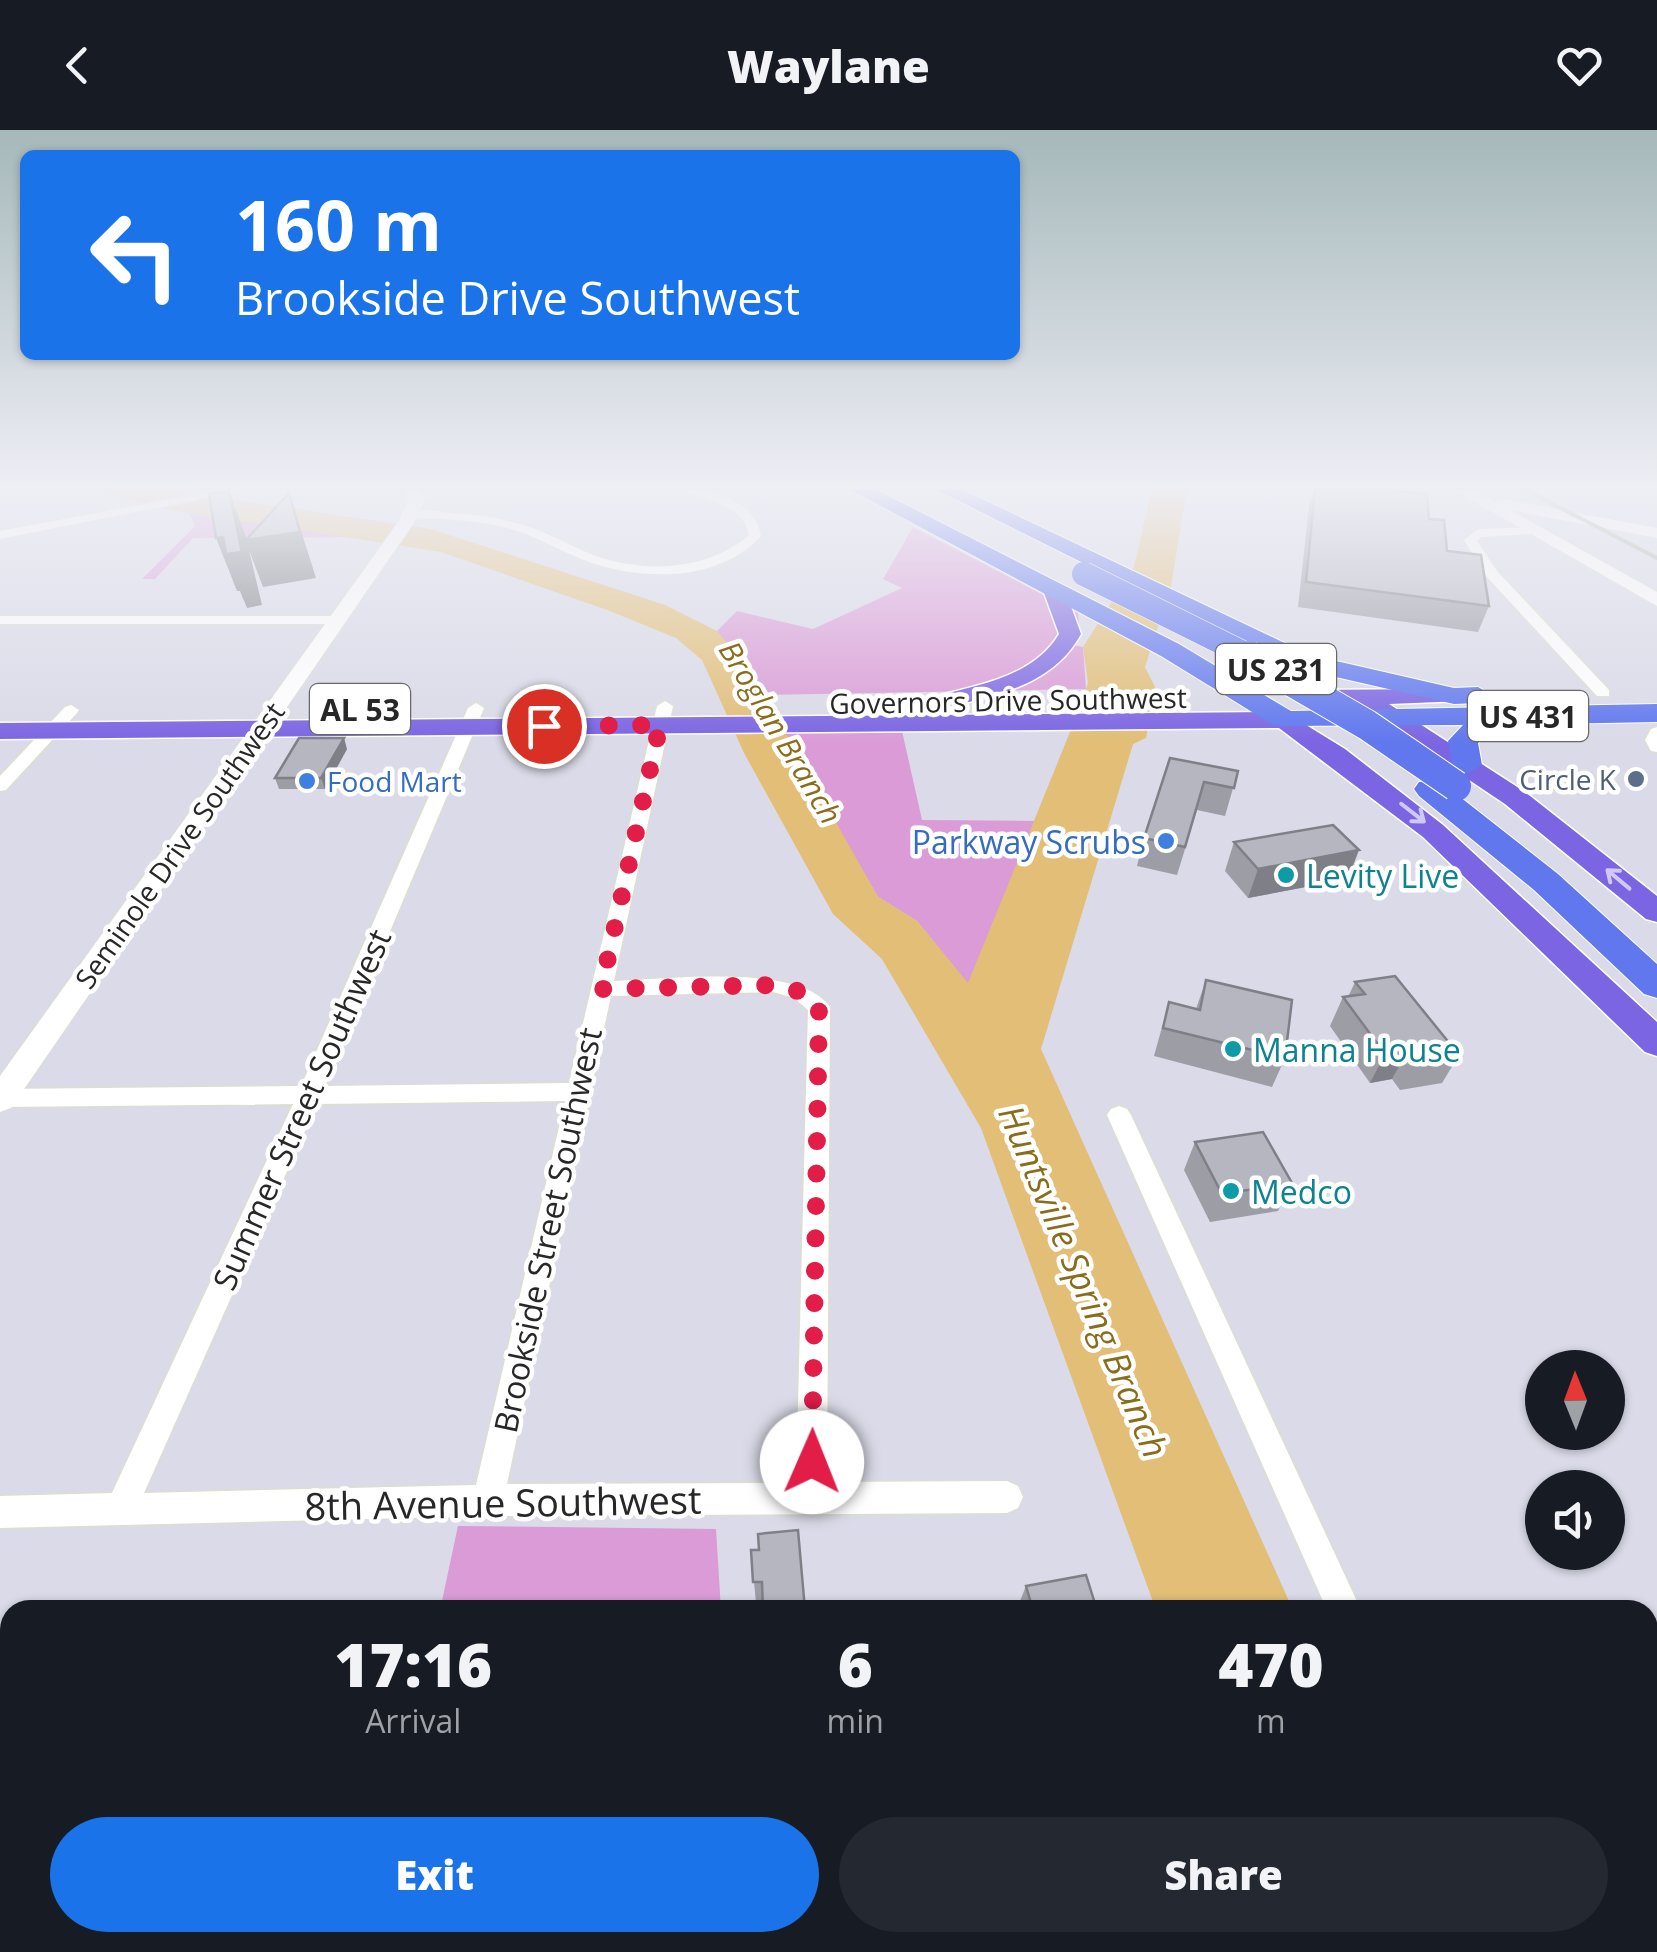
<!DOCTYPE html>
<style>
:root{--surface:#171b24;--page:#242831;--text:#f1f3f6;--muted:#9ea1a6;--accent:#1a73e8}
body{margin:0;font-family:"Open Sans",sans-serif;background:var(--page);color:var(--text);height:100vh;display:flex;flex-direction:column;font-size:38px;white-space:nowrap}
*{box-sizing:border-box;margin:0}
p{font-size:32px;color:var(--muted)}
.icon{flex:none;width:55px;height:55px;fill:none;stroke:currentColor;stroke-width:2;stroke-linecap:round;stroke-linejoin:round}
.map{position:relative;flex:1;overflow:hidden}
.details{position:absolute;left:0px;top:1470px;width:1658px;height:352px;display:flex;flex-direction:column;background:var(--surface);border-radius:30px 30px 0 0;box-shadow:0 2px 8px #0004}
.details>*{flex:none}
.hud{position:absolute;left:20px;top:20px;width:1000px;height:210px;border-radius:15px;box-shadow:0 2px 8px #0004;background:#1a73e8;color:#fff;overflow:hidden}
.needle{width:65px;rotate:359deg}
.fabs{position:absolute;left:1525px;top:1220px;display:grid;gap:20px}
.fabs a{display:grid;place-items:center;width:100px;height:100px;border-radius:50%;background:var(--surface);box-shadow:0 2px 8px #0004;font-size:50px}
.pin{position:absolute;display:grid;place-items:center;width:85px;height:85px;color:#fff;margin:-42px;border:5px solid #fff;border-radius:50%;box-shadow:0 2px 10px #0007}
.me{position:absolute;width:110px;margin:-55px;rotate:1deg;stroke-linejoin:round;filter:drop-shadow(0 0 8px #0008)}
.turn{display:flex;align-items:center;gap:35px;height:210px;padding:0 50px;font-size:45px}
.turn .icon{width:130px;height:130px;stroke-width:2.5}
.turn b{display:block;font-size:70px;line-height:85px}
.eta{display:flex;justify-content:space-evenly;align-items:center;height:170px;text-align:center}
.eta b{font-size:60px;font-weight:800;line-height:70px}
.action{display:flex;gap:20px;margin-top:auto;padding:20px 50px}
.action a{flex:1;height:115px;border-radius:60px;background:var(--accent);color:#fff;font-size:40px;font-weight:800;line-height:115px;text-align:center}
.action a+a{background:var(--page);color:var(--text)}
header{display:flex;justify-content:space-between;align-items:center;height:130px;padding:0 50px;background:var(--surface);font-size:45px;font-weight:800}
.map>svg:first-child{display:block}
.green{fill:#da9bd6}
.water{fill:#e2be76}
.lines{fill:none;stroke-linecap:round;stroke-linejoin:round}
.street-casing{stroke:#dcdfcf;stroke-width:3}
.secondary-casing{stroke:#dcdfcf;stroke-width:2}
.primary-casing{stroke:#fff;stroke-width:3}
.highway-casing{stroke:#fff;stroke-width:2}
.street{fill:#fff;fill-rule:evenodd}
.secondary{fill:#fff;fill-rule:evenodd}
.primary{fill:#7b65e2;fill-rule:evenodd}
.highway{fill:#6077ee;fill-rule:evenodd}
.rail{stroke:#abb09d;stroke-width:4}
.highway-bridge-far1-casing{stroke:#fff;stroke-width:25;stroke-linecap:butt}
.highway-bridge-casing{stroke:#fff;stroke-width:32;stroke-linecap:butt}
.highway-bridge-far1{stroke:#6077ee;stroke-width:24}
.highway-bridge{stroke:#6077ee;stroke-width:30}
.wall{fill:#9d9da6}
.shaded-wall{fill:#7f7f87}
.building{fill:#b6b6c1;stroke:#7f7f87;stroke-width:2.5}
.oneway{stroke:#d1c9f5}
.route{stroke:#e11d48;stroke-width:18;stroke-dasharray:0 32.4}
.service-dot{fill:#5c6f8a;stroke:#fff;stroke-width:4}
.shop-dot{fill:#3f7fe0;stroke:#fff;stroke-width:4}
.culture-dot{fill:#0f9aa8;stroke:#fff;stroke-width:4}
.labels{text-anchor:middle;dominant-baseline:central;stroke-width:9;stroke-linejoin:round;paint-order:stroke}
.far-street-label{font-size:28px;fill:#272727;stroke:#fff}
.far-service-label{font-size:28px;fill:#4e5e75;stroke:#fff;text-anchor:end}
.far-shop-label{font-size:28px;fill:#366cbe;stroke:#fff;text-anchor:start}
.shield{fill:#fff;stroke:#686868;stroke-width:2.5}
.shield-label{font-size:30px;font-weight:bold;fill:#272727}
.far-water-label{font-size:30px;font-style:italic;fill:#896d1a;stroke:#fff}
.shop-label{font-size:32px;fill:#366cbe;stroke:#fff;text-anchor:end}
.culture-label{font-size:32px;fill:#0d838f;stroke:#fff;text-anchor:start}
.street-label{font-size:32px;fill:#272727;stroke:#fff}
.water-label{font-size:35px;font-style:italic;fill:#896d1a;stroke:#fff}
.near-street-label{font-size:38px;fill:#272727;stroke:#fff}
</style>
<header><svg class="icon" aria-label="back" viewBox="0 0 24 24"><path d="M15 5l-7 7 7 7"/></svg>Waylane<svg class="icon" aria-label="heart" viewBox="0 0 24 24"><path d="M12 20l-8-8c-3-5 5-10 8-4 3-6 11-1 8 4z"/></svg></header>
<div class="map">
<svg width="1657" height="1822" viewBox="0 0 1657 1822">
<rect width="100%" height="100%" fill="#dadae8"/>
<g class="green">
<polygon points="189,383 361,407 193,408 155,449 142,449 195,396"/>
<polygon points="913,397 1078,483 1079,502 1073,515 1083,517 1086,559 764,565 717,501 737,481 813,499 902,458 883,449"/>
<polygon points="902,601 922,690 1035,691 968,854 917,791 878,767 783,603"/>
<polygon points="458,1396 716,1399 721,1480 440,1480"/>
<polygon points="381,1813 856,1812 860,1822 381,1822"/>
</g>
<g class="water">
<polygon points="89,359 162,359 431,399 665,475 717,501 753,545 878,767 917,791 968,853 1079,580 1088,553 1083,517 1134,437 1152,359 1187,359 1171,456 1145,537 1155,557 1146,608 1133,614 1041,919 1293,1480 1156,1480 981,998 882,829 833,784 744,623 702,530 676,508 610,481 441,422 164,379"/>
<polygon points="1273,1813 1442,1813 1446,1822 1277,1822"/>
</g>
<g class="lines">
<defs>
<g id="street">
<polygon points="226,359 250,359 0,409 0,401"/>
<path d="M 682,359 C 714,359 755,371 761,406 C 719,452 644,451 589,432 C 562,422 538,407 511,399 C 479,390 445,389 412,388 L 406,384 C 417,377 437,382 450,383 C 476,384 501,388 526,396 C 550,403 572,417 596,426 C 646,443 707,441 749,405 C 743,372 705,373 682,359 Z"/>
<polygon points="1534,397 1534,403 1530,404 1481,407 1477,411 1497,441 1609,560 1609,566 1597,566 1487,447 1464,410 1478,399"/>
<polygon points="0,486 338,486 345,490 338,494 0,494"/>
<path d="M 665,571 L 673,576 L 614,851 C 666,850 799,832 830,877 L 827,1352 L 1007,1351 L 1018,1356 L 1023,1367 L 1018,1378 L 1007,1383 L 488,1386 L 0,1398 L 0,1366 L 112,1363 L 293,974 L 0,977 L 0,959 L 301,956 L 468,578 L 476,573 L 484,578 L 325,956 L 569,953 L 657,576 ZM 773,862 L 794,868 L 808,880 L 796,1353 L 507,1354 L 611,866 ZM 565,971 L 476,1355 L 144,1363 L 317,974 Z"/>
<polygon points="71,575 79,580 77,583 6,660 0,661 0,646 65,577"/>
<polygon points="1657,597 1657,622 1651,621 1645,610 1651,599"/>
<polygon points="1119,976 1127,979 1131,985 1361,1480 1327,1480 1107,985 1111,979"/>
<polygon points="1481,1812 1521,1812 1525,1822 1485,1822"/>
</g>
<g id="secondary">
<polygon points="404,359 420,359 425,368 415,391 11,978 0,982 0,946 399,391 409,368"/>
<polygon points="1452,359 1471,359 1495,372 1502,369 1657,398 1657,408 1510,380 1657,462 1657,476"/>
</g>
<g id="primary">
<path d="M 1054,454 L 1065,460 L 1081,504 C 1053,555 998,565 945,578 L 936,576 L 933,571 L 936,566 C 980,555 1034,546 1059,504 L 1043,460 Z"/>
<polygon points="1454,559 1466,566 1463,571 1389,574 1525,662 1657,766 1657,792 1646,789 1505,674 1356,574 1305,574 1293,567 1305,560"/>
<polygon points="1285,582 1345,619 1443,695 1657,892 1657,926 1645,922 1423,707 1279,598 0,609 0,593"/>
</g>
<g id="highway">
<polygon points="849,359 875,359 1179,514 1291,581 1657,574 1657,592 1499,595 1478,613 1482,635 1467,644 1452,635 1448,611 1463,595 1275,596 1161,526"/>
<polygon points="935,359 961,359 1310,525 1454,558 1478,557 1492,565 1478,573 1454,574 1292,537"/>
<polygon points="1430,650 1441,652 1558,744 1657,834 1657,868 1644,864 1534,760 1419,666 1414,659 1419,652"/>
</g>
</defs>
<use href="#street" class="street-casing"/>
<use href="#secondary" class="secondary-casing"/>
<use href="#primary" class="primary-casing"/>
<use href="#highway" class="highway-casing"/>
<use href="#street" class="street"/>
<use href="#secondary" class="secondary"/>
<use href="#primary" class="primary"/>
<use href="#highway" class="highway"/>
<polyline class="rail" points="1524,359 1657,428"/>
<defs>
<polyline id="highway-bridge-far1" points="1084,444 1253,528"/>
<polyline id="highway-bridge" points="1248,526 1367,595 1456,656"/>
</defs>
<use href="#highway-bridge-far1" class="highway-bridge-far1-casing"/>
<use href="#highway-bridge" class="highway-bridge-casing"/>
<use href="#highway-bridge-far1" class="highway-bridge-far1"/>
<use href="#highway-bridge" class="highway-bridge"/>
</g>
<g class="wall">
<polygon points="1314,359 1374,359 1429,389 1447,421 1489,476 1478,502 1298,477 1309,376"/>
<polygon points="347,619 325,659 279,659 275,648"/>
<polygon points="1170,628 1238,641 1225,686 1197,680 1177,745 1137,736 1144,708"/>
<polygon points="1234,712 1348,749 1248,768 1225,741"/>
<polygon points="1206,850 1285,928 1272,957 1154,926 1169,872 1196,879"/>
<polygon points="1355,852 1459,925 1442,953 1400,960 1392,949 1370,953 1330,896 1343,867 1348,867"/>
<polygon points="1195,1012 1292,1053 1278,1081 1210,1092 1184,1040"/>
<polygon points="751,1420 805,1480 763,1472 756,1473"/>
<polygon points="1026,1456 1097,1480 1023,1480 1020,1471"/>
<polygon points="1080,1812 1212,1812 1215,1822 1083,1822"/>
</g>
<g class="shaded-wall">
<polygon points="229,361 247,410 289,363 316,448 263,457 249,420 262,475 247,478 240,461 237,461 216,408"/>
<polygon points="344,608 347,619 325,659 321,648"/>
<polygon points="1359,720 1348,749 1248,768 1258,739"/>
<polygon points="1408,920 1392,949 1370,953 1385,924"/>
<polygon points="7,1792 10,1792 10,1812 31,1812 28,1822 0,1822 0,1813"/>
</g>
<g class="building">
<polygon points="1315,359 1374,359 1427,364 1429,389 1444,390 1447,421 1481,425 1489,476 1306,452"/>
<polygon points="229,361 242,422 226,424 223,407 216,408 209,364"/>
<polygon points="289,363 300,402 246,410"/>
<polygon points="299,608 344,608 321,648 275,648"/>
<polygon points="1170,628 1238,641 1234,658 1204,652 1185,717 1144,708"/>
<polygon points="1333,695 1359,720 1258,739 1234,712"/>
<polygon points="1395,846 1459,925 1416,931 1408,920 1385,924 1343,867 1365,864 1355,852"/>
<polygon points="1206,850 1292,870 1285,928 1163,898 1169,872 1200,880"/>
<polygon points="1263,1002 1292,1053 1222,1064 1195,1012"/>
<polygon points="798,1400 805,1480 763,1480 762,1452 753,1452 751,1420 759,1420 758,1404"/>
<polygon points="1086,1445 1097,1480 1033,1480 1026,1456"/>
<polygon points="0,1792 7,1792 0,1813"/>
<polygon points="1091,1812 1212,1812 1215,1822 1094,1822"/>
</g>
<defs><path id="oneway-shaft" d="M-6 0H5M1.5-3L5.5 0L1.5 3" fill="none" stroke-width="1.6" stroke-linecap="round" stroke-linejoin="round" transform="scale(2.5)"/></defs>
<g class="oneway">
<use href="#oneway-shaft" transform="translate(1413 683) rotate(38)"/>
<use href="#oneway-shaft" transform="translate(1618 749) rotate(-140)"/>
</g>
<linearGradient id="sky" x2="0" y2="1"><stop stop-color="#a5b8ba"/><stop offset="0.58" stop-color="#eeeef5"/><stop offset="1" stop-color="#eeeef5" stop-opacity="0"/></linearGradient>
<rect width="1657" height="614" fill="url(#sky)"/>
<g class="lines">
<polyline class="route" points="544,596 660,595 601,859 773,855 802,862 819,877 812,1332"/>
</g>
<circle class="service-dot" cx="1636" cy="649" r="10"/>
<g class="shop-dot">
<circle cx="307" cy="651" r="10"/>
<circle cx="1166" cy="711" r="10"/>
</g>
<g class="culture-dot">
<circle cx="1286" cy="745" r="10"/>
<circle cx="1233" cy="919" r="10"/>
<circle cx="1231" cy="1061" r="10"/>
</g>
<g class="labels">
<g class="far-street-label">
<text transform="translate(1008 570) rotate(-1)">Governors Drive Southwest</text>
<text transform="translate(179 715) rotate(-55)">Seminole Drive Southwest</text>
</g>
<g class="far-service-label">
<text x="1616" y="649">Circle K</text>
</g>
<g class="far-shop-label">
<text x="327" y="651">Food Mart</text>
</g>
<g class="shield">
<rect x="1216" y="514" width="120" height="50" rx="8"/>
<rect x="310" y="554" width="100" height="50" rx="8"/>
<rect x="1468" y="561" width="120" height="50" rx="8"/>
</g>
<g class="shield-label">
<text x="1276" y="539">US 231</text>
<text x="360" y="579">AL 53</text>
<text x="1528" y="586">US 431</text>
</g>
<g class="far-water-label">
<text transform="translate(781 602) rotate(59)">Broglan Branch</text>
</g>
<g class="shop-label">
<text x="1146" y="711">Parkway Scrubs</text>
</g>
<g class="culture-label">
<text x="1306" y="745">Levity Live</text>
<text x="1253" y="919">Manna House</text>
<text x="1251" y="1061">Medco</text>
</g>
<g class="street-label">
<text transform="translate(301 979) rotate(-66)">Summer Street Southwest</text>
<text transform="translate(547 1100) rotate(-78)">Brookside Street Southwest</text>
</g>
<g class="water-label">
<text transform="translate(1084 1151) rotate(67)">Huntsville Spring Branch</text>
</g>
<g class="near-street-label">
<text transform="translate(503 1372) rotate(-1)">8th Avenue Southwest</text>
</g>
</g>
</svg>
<div class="fabs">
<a><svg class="needle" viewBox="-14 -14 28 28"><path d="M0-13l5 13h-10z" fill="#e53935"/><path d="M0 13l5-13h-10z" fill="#9ea1a6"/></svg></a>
<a><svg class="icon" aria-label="sound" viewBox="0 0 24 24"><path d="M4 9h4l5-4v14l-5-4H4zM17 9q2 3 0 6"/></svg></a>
</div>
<div class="pin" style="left:544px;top:596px;background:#d93025"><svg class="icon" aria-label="arrive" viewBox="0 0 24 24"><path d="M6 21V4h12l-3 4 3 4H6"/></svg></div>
<svg class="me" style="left:812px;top:1332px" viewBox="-20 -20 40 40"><circle r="19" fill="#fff"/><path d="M0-13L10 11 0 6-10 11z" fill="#e11d48"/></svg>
<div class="hud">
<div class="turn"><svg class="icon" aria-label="left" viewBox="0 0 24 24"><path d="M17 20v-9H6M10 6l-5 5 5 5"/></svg><div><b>160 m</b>Brookside Drive Southwest</div></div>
</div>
<section class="details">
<div class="eta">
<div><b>17:16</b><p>Arrival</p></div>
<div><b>6</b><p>min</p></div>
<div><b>470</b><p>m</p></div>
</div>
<div class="action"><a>Exit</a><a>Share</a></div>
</section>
</div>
